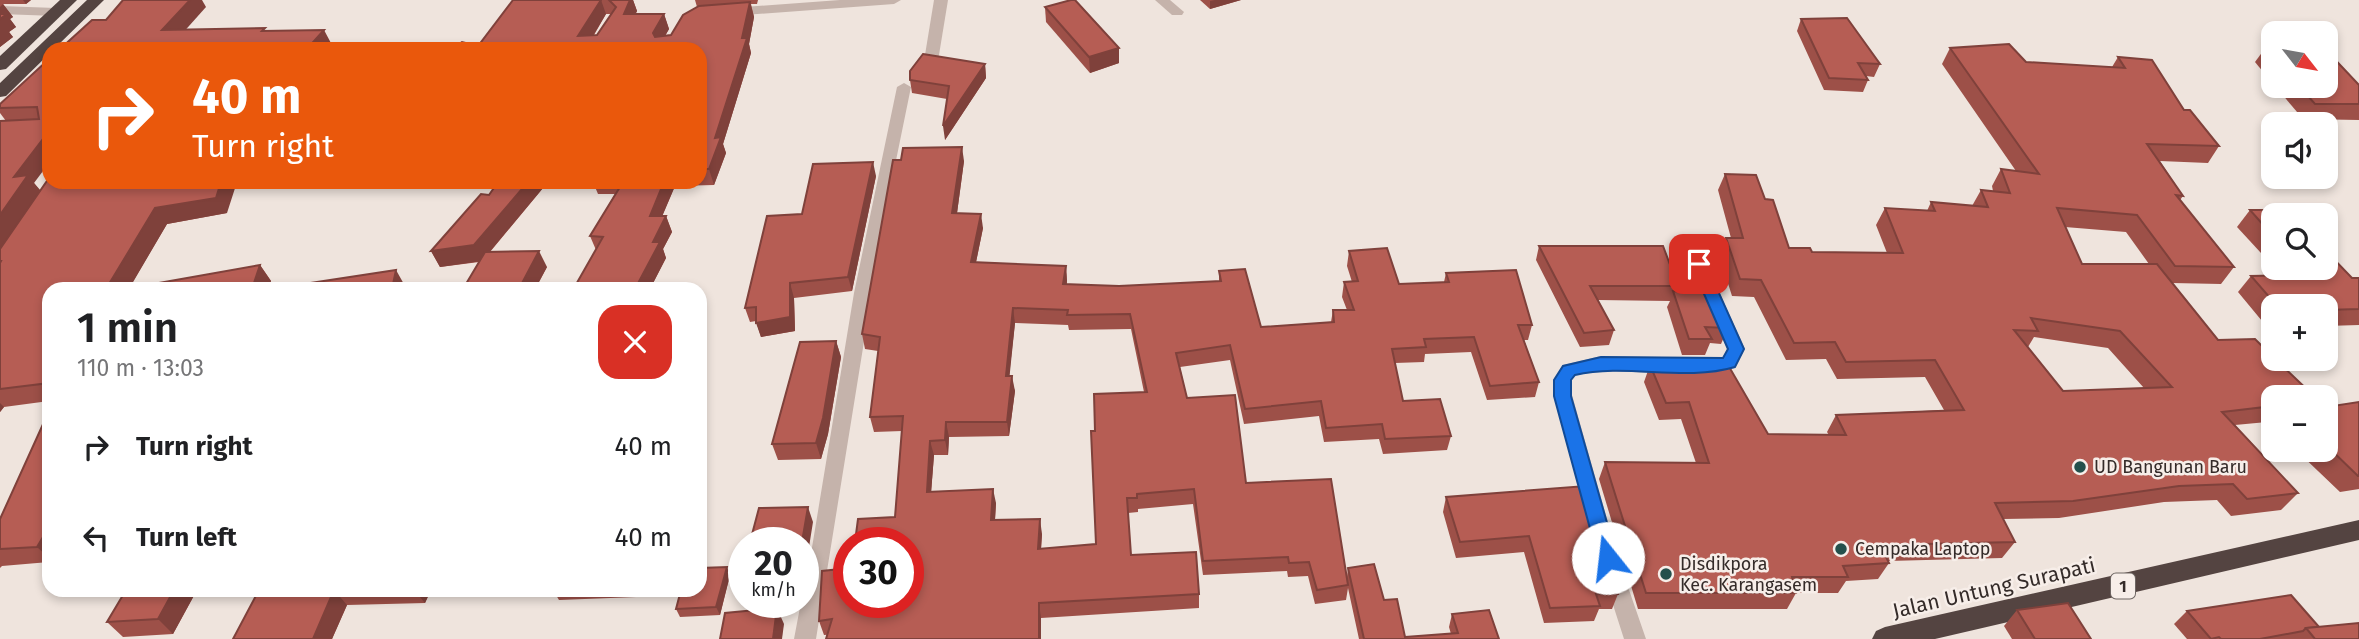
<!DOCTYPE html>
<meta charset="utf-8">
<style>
:root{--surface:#fff;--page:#f6f6f6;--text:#202124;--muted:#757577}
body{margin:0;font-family:"Fira Sans",sans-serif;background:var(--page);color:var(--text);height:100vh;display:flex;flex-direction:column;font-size:26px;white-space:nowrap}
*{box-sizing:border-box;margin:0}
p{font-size:23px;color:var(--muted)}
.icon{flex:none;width:38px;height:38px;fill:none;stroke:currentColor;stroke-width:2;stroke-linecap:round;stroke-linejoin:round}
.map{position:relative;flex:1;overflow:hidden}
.side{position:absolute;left:42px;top:282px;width:665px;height:315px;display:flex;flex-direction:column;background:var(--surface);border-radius:21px;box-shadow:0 4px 10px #0003}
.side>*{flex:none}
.banner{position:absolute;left:42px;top:42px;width:665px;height:147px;border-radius:21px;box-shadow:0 4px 10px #0003;background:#ea580c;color:#fff;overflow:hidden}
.needle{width:46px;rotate:121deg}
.tools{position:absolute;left:2261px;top:21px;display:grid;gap:14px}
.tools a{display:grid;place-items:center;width:77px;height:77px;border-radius:14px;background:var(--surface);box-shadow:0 4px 10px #0003;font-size:35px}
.speed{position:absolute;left:728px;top:527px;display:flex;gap:14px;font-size:35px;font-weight:700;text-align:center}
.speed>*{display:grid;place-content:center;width:91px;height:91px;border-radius:50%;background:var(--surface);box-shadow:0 4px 10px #0003;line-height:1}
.speed small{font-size:18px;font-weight:400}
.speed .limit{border:10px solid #d22;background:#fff;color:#111}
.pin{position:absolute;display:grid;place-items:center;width:60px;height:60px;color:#fff;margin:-30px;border-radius:14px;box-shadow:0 4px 10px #0006}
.me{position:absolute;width:77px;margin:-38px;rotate:344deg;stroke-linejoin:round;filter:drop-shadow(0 0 5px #0008)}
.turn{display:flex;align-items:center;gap:24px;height:147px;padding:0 35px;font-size:32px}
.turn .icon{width:91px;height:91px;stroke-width:2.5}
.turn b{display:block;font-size:49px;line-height:60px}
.round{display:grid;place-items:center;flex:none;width:74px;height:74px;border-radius:21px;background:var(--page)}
.head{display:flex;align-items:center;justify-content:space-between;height:119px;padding:0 35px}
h1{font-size:42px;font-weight:600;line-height:52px}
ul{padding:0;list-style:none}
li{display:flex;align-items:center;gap:21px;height:91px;padding:0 35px}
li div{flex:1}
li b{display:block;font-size:26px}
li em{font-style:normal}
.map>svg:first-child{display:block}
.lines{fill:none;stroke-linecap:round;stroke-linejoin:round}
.street{fill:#c5b3ab;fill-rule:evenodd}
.highway{fill:#544441;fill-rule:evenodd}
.wall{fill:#9d5048;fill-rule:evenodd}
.shaded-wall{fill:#7f413b}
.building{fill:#b65d54;stroke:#7f413b;stroke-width:2;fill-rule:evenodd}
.route{fill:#1a73e8;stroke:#114b97;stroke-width:2}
.poi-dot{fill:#24504c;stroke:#f7eee9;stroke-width:2.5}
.labels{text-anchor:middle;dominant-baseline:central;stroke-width:5;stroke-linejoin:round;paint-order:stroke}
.shield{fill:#f7eee9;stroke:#6e6663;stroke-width:2}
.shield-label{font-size:16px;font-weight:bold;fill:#342b29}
.poi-label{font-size:18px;fill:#342b29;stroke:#f7eee9;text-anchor:start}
.near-street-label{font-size:21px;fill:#342b29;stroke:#f7eee9}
</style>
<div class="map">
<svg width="2359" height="639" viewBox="0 0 2359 639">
<rect width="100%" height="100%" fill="#efe4dd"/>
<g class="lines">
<g class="street">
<polygon points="840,0 901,0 894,4 730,16 723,12 730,8"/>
<polygon points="934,0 948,0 938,61 931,65 924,61"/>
<polygon points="1155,0 1170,0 1184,12 1182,15 1172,15"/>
<polygon points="0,6 56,8 63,12 56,16 0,14"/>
<polygon points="904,83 911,87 883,224 816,639 794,639 801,602 803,602 854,293 897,87"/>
<path d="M 1698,257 L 1706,263 L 1745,349 L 1735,368 C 1686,383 1627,364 1575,375 L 1571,381 L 1572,395 L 1618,558 L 1646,639 L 1624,639 L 1598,558 L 1554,395 L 1553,380 L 1563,365 L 1601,356 L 1723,358 L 1727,349 L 1690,263 Z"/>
</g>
<g class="highway">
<polygon points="60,0 77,0 6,69 0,70 0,56"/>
<polygon points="87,0 104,0 54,49 49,49 49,54 6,96 0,97 0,83"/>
<polygon points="2359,520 2359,540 1935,639 1872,639 1876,631 1885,627"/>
</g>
</g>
<g class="wall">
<polygon points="0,0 31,0 26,4 1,4 3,4 13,17 10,19 16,27 9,32 13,37 0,47"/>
<path d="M 513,0 L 633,0 L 637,11 L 635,14 L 664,14 L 669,29 L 665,36 L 671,35 L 697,7 L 695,0 L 758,0 L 757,4 L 751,4 L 754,17 L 749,44 L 751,53 L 723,144 L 726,153 L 714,185 L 675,186 L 662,216 L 666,216 L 672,232 L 663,249 L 666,258 L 650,289 L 463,289 L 479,262 L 440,267 L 431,251 L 489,195 L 498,182 L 548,182 L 490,252 L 547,267 L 537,286 L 574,288 L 596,250 L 590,236 L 615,194 L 598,194 L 593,182 L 700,182 L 700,49 L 478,46 ZM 606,14 L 611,14 L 597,35 L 594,35 Z"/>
<polygon points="1200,0 1241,0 1210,9"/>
<polygon points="1045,7 1119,63 1090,73 1046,22"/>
<polygon points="1801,19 1880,64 1874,77 1866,76 1868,80 1863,92 1824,90 1797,31"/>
<polygon points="2266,47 2273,47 2273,84 2255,62"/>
<path d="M 1950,48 L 2026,62 L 2112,67 L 2118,57 L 2184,110 L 2219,146 L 2208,163 L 2160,161 L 2183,196 L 2180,200 L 2234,267 L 2221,284 L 2172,283 L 2218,340 L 2273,397 L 2273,427 L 2267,422 L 2235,425 L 2298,493 L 2281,510 L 2231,516 L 2217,500 L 2164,502 L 2059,518 L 2003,519 L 2015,542 L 2002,558 L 1888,561 L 1889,563 L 1878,579 L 1846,581 L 1838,593 L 1796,593 L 1787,609 L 1638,609 L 1599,479 L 1605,462 L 1696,463 L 1681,419 L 1659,420 L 1644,382 L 1650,365 L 1695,363 L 1696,360 L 1768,434 L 1829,435 L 1827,432 L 1836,415 L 1944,410 L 1925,377 L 1837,379 L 1826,359 L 1786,360 L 1754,297 L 1732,296 L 1719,255 L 1726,238 L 1731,238 L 1718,190 L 1725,174 L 1765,199 L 1789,248 L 1812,252 L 1887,253 L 1876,225 L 1885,208 L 1927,211 L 1931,202 L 1972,206 L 1981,190 L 1993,191 L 1992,186 L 2001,169 L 2016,171 L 1942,64 ZM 2065,227 L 2126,232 L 2149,264 L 2082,264 ZM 2034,337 L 2108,348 L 2144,388 L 2063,391 L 2028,347 Z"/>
<polygon points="49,59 34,183 40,191 227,213 167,224 129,288 260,265 271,281 268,289 49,289 49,401 4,407 0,412 0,121 6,121 0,113 0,104"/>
<polygon points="985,64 986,78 945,140 947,99 912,93 910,80"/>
<polygon points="2359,85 2359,120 2303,119 2275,86"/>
<path d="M 901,160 L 964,161 L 957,213 L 983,228 L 976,262 L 1066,266 L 1067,284 L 1119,286 L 1219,281 L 1219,271 L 1261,327 L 1331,322 L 1333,310 L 1347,310 L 1342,297 L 1344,282 L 1352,282 L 1347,266 L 1349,251 L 1399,284 L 1444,282 L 1446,273 L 1532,325 L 1528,340 L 1524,340 L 1539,382 L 1535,397 L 1487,400 L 1471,352 L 1425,354 L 1424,362 L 1395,363 L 1403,401 L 1451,436 L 1447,450 L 1383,454 L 1379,439 L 1324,442 L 1319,416 L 1244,424 L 1230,360 L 1180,367 L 1187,398 L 1246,483 L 1347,577 L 1348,568 L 1384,600 L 1405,637 L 1451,634 L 1449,627 L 1452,614 L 1499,639 L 1359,639 L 1348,588 L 1346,600 L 1315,604 L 1308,576 L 1288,577 L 1287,571 L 1203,575 L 1193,504 L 1138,509 L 1138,512 L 1128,513 L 1131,555 L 1199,594 L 1199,608 L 1041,618 L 824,635 L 819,621 L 849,602 L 895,517 L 902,431 L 874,432 L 870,417 L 878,351 L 865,349 L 862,334 ZM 1015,323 L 1068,325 L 1069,330 L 1131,329 L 1144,392 L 1095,431 L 1096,544 L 1041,549 L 1042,534 L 995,520 L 996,503 L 931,492 L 934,455 L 948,455 L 949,437 L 1009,436 L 1015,391 L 1009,376 Z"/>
<polygon points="876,176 852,291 794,298 795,331 761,337 756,321 750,322 745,308 802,214"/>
<polygon points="2250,210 2273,215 2273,266 2237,227"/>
<polygon points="1539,246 1678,286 1676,291 1728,328 1721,344 1710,343 1705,355 1682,355 1667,307 1670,301 1598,300 1614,330 1609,345 1580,347 1536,260"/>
<polygon points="2274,268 2326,268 2352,278 2359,278 2359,325 2326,326 2326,306 2273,306 2273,327 2267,327 2238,292 2251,276 2281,275"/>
<polygon points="836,341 841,357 828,434 821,459 778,460 772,444"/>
<polygon points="2359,402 2359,489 2340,492 2296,450 2326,450 2326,407"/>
<polygon points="49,411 49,562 2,566 0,568 0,519"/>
<polygon points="1586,486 1618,594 1612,609 1599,609 1594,621 1544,623 1524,552 1456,558 1443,512 1446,497"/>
<polygon points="730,575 720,615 680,617 676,609"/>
<polygon points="126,590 197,590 173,634 123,637 107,622"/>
<polygon points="259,590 431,590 425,603 347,605 332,639 233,639"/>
<polygon points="553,590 638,590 636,597 559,600"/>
<polygon points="2017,610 2091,639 2012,639 2004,626"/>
<polygon points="2187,611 2319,627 2359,639 2187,639 2174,624"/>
</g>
<g class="shaded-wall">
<polygon points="23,0 31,0 26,4"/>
<polygon points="190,0 202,0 206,7 172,45 162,30"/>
<polygon points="601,0 606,14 585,49 578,36"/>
<polygon points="630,0 633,0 637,11 629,29 624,14"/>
<polygon points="1215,0 1241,0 1210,9 1210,1"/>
<polygon points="750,2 754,17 749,44 751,53 723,144 726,153 714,185 709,169 715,138 742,38"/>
<polygon points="3,4 13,17 10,19 16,27 9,32 13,37 0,47 0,7"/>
<polygon points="664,14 669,29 658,48 653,33"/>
<polygon points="324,30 332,45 329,49 307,49"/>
<polygon points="1119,48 1119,63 1090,73 1089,57"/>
<polygon points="985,64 986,78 945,140 943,126"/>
<polygon points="49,131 49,163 34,183 41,191 0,250 0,215 14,177"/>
<polygon points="962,147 964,161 955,228 952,213"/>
<polygon points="873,162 876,176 852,291 848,277"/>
<polygon points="221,182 237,182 227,213 167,224 129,289 106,289 155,208"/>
<polygon points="528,182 548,182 482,261 440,267 431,251"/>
<polygon points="664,182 674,182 675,186 656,231 650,216"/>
<polygon points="981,214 983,228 973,277 971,262"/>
<polygon points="666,216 672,232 663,249 666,258 650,289 635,289 653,242"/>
<polygon points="539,251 547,267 535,289 521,285"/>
<polygon points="260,265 271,281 268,289 252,289"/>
<polygon points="1066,266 1067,281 1064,299 1063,284"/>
<polygon points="396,270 405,286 405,289 392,289"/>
<polygon points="790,283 794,298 795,331 761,337 756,323"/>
<polygon points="1013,308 1015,323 1008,391 1006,376"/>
<polygon points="836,341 841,357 828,434 821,459 816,443"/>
<polygon points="1012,376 1015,391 1009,436 1007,422"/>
<polygon points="0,403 4,407 0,412"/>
<polygon points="946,422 949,437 948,455 945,440"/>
<polygon points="930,441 934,455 930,507 927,492"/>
<polygon points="993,489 996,503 994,535 991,520"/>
<polygon points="808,507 813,522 805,572 803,566 803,542 802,542"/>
<polygon points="1040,519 1042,534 1040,563 1038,549"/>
<polygon points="43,537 49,543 49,558 37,547"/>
<polygon points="727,567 730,575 720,615 716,607"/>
<polygon points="174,590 197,590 173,634 158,619"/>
<polygon points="334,590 347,605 332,639 313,639"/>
<polygon points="414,590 431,590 425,603"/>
<polygon points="632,590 638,590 636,597"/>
<polygon points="1039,603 1041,618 1041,639 1039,639"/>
<polygon points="777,608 784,624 782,639 773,639"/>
</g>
<g class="building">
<polygon points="123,0 190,0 162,30 265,28 262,31 324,30 307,49 60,49 92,20 106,20"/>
<polygon points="513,0 601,0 578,36 597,35 616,7 609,0 630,0 624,14 664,14 653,33 655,37 671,35 683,15 699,6 750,2 742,38 747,38 715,138 721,137 709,169 700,169 700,49 452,49 462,42 478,46"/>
<polygon points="1071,0 1075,0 1119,48 1089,57 1045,7"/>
<polygon points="0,14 7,14 0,19"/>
<polygon points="1847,18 1880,64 1858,63 1868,80 1829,78 1801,19"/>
<path d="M 2009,44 L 2026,62 L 2125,68 L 2118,57 L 2152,60 L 2184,110 L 2190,110 L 2219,146 L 2147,144 L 2183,196 L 2176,195 L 2234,267 L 2175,266 L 2137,215 L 2057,208 L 2082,264 L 2157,264 L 2218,340 L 2255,339 L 2273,357 L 2273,359 L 2275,359 L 2315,397 L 2273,397 L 2273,406 L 2222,412 L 2298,493 L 2247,499 L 2233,484 L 2179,486 L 2073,501 L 1995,503 L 2015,542 L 1880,545 L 1889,563 L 1843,566 L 1848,577 L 1792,577 L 1796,593 L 1646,593 L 1605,462 L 1709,463 L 1689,402 L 1666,403 L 1650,365 L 1697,363 L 1696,360 L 1724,358 L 1768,434 L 1846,435 L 1836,415 L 1964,410 L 1935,360 L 1846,362 L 1835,342 L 1794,343 L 1761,280 L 1740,279 L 1726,238 L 1743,238 L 1725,174 L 1756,175 L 1765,199 L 1773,200 L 1789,248 L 1810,248 L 1812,252 L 1903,253 L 1885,208 L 1935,211 L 1931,202 L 1988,207 L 1981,190 L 2010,193 L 2001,169 L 2039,174 L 1950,48 ZM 2031,318 L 2120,331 L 2172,387 L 2063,391 L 2014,330 L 2038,331 Z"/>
<polygon points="2266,47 2273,47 2273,56"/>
<polygon points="2326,51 2327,51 2359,85 2359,104 2315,104 2299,86 2326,86"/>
<polygon points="923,54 985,64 943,126 949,86 910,80 910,71"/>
<polygon points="49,59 49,131 14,177 28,175 0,215 0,121 39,119 37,107 0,108 0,104"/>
<path d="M 962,147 L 952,213 L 981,214 L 971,262 L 1066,266 L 1063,284 L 1119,286 L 1221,281 L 1219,271 L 1245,269 L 1261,327 L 1334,322 L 1333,310 L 1354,310 L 1344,282 L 1358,281 L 1349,251 L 1387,248 L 1399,284 L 1449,282 L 1446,273 L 1516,270 L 1532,325 L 1518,325 L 1539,382 L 1490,386 L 1474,337 L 1424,339 L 1426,347 L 1392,349 L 1403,401 L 1440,399 L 1451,436 L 1385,439 L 1382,424 L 1326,428 L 1321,401 L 1245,409 L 1230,345 L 1176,353 L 1187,398 L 1235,395 L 1246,483 L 1331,479 L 1348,585 L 1317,590 L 1309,562 L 1289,563 L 1288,557 L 1203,561 L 1194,489 L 1137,494 L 1137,498 L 1127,498 L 1131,555 L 1196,552 L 1199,594 L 1039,603 L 1039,639 L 826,639 L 832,619 L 819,621 L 822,571 L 849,568 L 849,602 L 908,602 L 908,542 L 855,542 L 858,519 L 895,517 L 903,416 L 870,417 L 880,337 L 862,334 L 893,160 L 901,160 L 903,148 ZM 1013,308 L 1068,310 L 1067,315 L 1130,314 L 1147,392 L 1094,394 L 1095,431 L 1091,431 L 1096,544 L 1038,549 L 1040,519 L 991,520 L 993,489 L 927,492 L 930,441 L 945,440 L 946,422 L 1007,422 L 1012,376 L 1006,376 Z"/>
<polygon points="873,162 848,277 790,283 790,317 756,323 756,307 745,308 767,216 802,214 813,164"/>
<polygon points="49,178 49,182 221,182 216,198 155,208 106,289 49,289 49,383 0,389 0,263 1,261 0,261 0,249"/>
<polygon points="498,182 528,182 474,245 431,251 481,194 489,195"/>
<polygon points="623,182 664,182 650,216 666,216 653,242 660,242 635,289 463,289 485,252 539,251 521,285 574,288 603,237 590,236"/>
<polygon points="2250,210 2288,210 2292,215 2273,215 2273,236"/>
<polygon points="1539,246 1663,246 1678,286 1590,286 1614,330 1584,333"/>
<polygon points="2326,251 2352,278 2359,278 2359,309 2326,310 2326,306 2277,306 2251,276 2309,275 2302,268 2326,268"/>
<polygon points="260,265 252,289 125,289"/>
<polygon points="396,270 392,289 271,289"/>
<polygon points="1673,291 1713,292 1728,328 1705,327 1712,339 1689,339"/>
<polygon points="836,341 823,418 816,443 772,444 800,342"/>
<polygon points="2359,402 2359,476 2358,476 2326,445 2326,407"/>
<polygon points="49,411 49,537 43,537 37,547 0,549 0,519"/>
<polygon points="1586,486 1618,594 1596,594 1600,606 1550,608 1529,536 1460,542 1446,497"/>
<polygon points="808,507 802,542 750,542 759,508"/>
<polygon points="1374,564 1384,600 1397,599 1405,637 1458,633 1452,614 1489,610 1499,639 1364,639 1348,568"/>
<polygon points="727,567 716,607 676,609 681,590 700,590 700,568"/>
<polygon points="126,590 174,590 158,619 107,622"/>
<polygon points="259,590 345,590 334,590 313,639 233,639"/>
<polygon points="2291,595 2319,627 2306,628 2303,631 2260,639 2221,639 2219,637 2211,639 2187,611"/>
<polygon points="2068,603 2091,639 2035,639 2017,610"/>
<polygon points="777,608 773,639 720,639 725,613"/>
<polygon points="2359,623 2359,639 2315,639 2306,628"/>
</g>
<path class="route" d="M 1699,258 L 1706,264 L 1744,349 L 1735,367 C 1684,382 1627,363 1575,375 L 1571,380 L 1571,396 L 1617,558 L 1614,564 L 1601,564 L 1598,558 L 1554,396 L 1554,380 L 1563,366 L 1601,357 L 1723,358 L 1728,349 L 1691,264 Z"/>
<g class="poi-dot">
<circle cx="2080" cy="467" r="7"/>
<circle cx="1841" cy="549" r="7"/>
<circle cx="1666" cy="574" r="7"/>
</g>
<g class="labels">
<rect class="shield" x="2111" y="573.5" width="24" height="25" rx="5"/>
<g class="shield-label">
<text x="2123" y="586">1</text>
</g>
<g class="poi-label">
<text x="2094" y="467">UD Bangunan Baru</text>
<text x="1855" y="549">Cempaka Laptop</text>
<text x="1680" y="564">Disdikpora<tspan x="1680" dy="21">Kec. Karangasem</tspan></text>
</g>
<g class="near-street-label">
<text transform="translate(1994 588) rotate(-13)">Jalan Untung Surapati</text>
</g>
</g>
</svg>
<div class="tools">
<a><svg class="needle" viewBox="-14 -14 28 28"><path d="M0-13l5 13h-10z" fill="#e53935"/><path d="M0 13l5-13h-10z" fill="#757577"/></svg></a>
<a><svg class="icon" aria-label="sound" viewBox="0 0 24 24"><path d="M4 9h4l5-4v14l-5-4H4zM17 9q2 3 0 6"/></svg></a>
<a><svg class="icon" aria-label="search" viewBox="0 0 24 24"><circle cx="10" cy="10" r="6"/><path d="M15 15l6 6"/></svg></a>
<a>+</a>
<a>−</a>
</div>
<div class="speed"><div>20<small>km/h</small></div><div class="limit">30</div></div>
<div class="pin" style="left:1699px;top:264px;background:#d93025"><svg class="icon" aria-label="arrive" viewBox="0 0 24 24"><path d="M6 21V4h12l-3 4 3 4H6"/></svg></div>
<svg class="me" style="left:1608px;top:558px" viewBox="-20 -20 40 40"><circle r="19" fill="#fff"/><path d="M0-13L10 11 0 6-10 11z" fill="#1a73e8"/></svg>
<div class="banner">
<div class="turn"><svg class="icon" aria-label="right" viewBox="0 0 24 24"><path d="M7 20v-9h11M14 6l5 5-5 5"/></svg><div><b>40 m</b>Turn right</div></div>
</div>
<section class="side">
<div class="head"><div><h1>1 min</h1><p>110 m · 13:03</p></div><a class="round" style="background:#d93025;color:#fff"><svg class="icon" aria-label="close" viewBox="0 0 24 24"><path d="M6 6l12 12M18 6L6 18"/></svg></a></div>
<ul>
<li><svg class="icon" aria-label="right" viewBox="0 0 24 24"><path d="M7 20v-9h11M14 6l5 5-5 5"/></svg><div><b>Turn right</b></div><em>40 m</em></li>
<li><svg class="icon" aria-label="left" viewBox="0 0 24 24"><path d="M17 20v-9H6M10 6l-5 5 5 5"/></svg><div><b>Turn left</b></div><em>40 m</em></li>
</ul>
</section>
</div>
